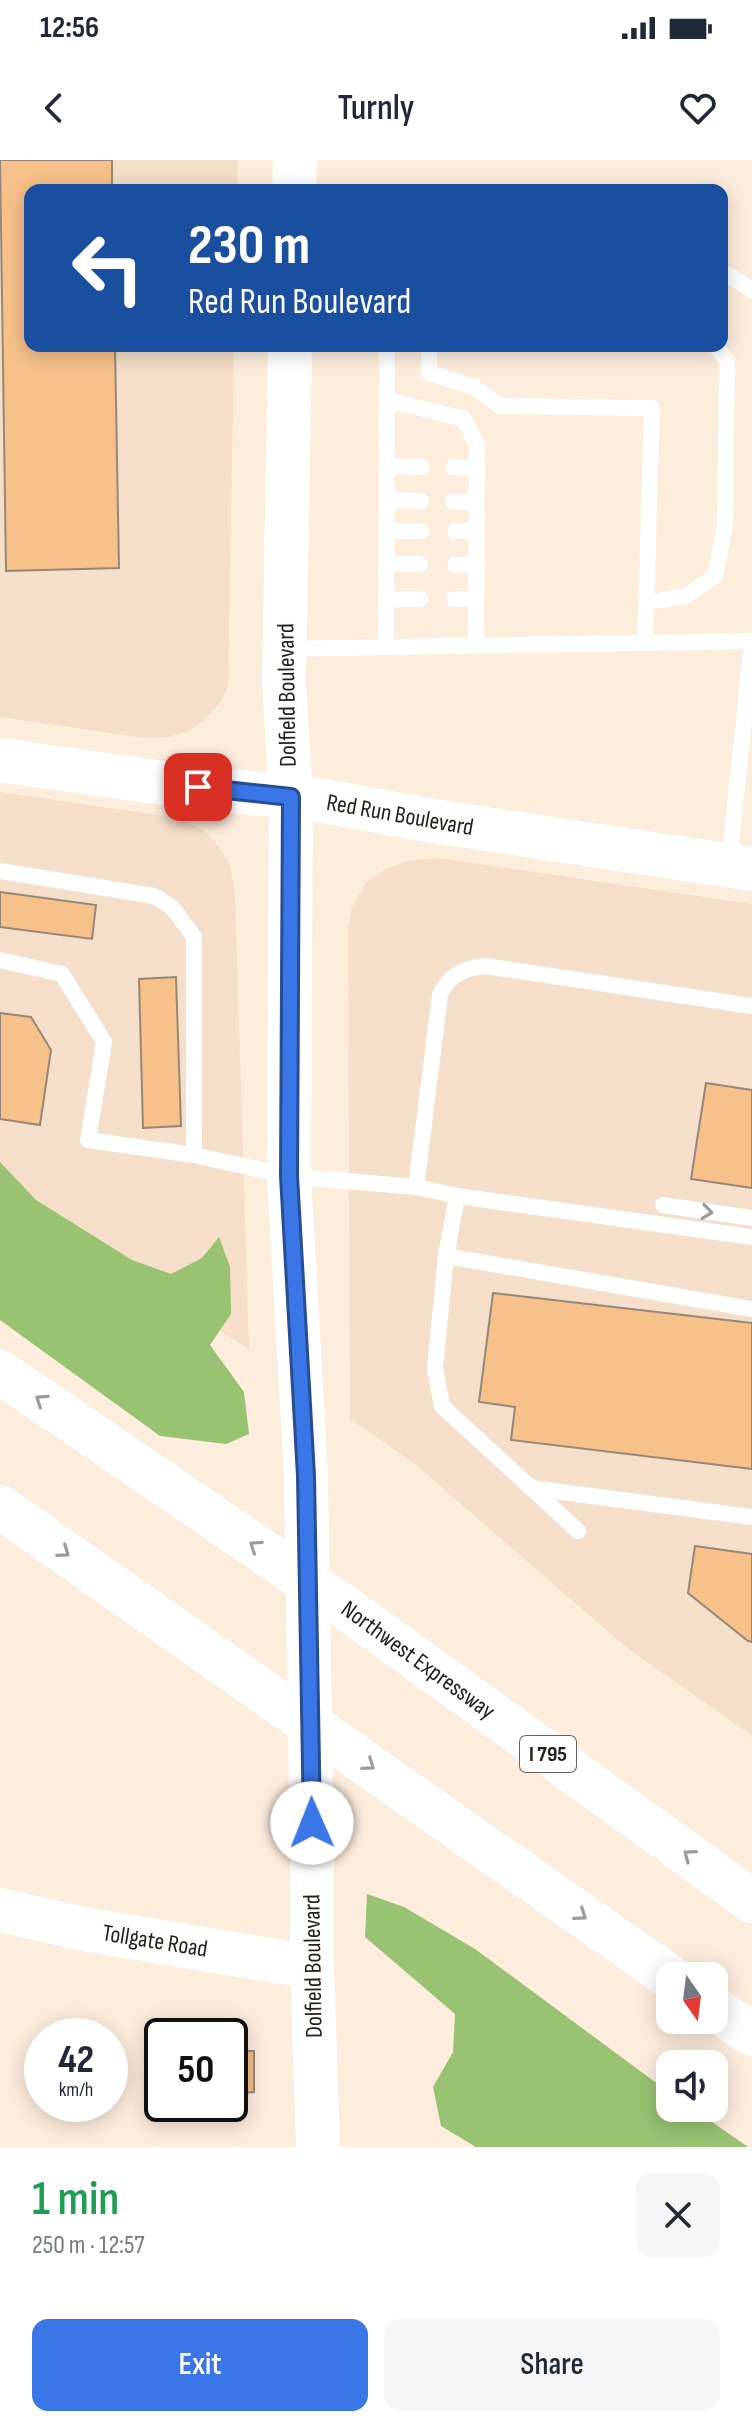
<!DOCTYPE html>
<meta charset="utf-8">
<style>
:root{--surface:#fff;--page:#f6f6f7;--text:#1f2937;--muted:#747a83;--accent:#3a76e5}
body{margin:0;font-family:"Sofia Sans Condensed",sans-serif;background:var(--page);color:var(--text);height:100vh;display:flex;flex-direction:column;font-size:30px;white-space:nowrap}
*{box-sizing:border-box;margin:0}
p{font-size:26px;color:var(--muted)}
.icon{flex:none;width:44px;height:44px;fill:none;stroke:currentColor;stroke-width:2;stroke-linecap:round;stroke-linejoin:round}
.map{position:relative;height:1987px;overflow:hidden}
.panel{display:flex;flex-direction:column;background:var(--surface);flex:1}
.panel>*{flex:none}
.hud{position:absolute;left:24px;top:24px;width:704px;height:168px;border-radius:16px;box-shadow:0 4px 20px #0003;background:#1a4fa0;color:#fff;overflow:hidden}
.needle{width:52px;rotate:166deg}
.tools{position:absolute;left:656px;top:1802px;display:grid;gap:16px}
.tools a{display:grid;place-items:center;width:72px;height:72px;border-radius:16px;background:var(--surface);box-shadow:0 4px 20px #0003;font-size:40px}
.speed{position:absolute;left:24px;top:1858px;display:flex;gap:16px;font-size:40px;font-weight:700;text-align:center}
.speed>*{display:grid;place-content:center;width:104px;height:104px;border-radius:50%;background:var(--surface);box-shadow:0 4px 20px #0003;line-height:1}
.speed small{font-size:20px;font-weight:400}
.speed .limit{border:4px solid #111;border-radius:12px;background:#fff;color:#111}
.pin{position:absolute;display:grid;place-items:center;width:68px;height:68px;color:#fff;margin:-34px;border-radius:16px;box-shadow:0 4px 12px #0006}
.me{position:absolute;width:88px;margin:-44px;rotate:359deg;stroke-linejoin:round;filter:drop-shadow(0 0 6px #0008)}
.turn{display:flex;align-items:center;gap:28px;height:168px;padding:0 32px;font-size:36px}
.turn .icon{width:104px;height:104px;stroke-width:2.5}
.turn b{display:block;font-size:56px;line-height:68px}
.round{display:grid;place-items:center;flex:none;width:84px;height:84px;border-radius:16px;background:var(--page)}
.summary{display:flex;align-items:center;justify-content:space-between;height:136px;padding:0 32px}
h1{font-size:48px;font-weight:600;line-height:60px;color:#1e9e55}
.primary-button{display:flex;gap:16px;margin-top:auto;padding:16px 32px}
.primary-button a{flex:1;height:92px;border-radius:16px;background:var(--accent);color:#fff;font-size:32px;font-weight:600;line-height:92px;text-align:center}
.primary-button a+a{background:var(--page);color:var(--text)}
.status{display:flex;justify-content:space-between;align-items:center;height:56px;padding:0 40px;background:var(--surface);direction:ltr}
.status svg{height:22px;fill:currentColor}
header{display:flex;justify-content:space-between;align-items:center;height:104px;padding:0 32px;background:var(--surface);font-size:36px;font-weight:600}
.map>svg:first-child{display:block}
.built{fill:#f5dfca}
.forest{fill:#99c272}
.building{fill:#f6c18b;stroke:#968778;stroke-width:2}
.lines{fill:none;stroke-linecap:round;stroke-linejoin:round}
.lane{stroke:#fff;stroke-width:16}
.secondary{stroke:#fff;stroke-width:44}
.highway{stroke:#fff;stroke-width:44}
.oneway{stroke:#9d9b98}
.route-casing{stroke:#264d95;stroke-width:20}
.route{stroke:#3a76e5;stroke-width:14}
.labels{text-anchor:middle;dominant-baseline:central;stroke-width:7;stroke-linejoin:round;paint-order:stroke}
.shield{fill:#fdfdfd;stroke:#66625f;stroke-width:2}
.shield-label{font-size:22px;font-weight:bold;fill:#26201b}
.street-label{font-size:24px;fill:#26201b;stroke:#fdfdfd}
</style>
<div class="status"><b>12:56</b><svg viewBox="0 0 49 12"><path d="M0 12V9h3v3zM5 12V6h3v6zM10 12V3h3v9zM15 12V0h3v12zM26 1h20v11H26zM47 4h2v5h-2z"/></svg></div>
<header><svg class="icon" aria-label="back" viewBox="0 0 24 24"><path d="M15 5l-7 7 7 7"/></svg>Turnly<svg class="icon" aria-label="heart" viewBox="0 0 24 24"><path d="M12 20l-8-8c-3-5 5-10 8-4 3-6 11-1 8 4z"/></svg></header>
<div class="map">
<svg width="752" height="1987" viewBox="0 0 752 1987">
<rect width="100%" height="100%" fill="#fdeddd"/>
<g class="built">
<polygon points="0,0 238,0 237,30 30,30 30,186 234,186 228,526 220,543 206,558 191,570 169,577 144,578 0,557"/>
<polygon points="0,632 178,658 203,670 219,687 230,704 235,735 249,1189 0,1032"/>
<polygon points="438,698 752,744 752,1576 626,1487 415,1304 350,1259 348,769 352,747 366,722 386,709 406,701"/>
</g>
<g class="forest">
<polygon points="0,1002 36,1040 132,1100 171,1114 202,1098 219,1077 230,1107 231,1154 210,1185 244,1232 249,1274 226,1284 160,1276 0,1160"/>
<polygon points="367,1734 404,1747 475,1789 670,1933 670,1948 692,1948 748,1987 476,1987 441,1966 433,1927 453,1892 455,1854 365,1777"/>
</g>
<g class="building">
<polygon points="0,0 112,0 112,30 30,30 30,186 115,186 119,408 6,411"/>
<polygon points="0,732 96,745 92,779 0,767"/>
<polygon points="176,817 181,966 143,968 139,819"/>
<polygon points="0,853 31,857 51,890 40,965 0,959"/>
<polygon points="706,923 752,930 752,1028 691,1019"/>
<polygon points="493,1133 752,1163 752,1309 511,1280 515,1247 479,1242"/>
<polygon points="695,1386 752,1394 752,1482 748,1481 688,1433"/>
<polygon points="230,1891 254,1891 254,1932 230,1934"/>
</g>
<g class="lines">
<g class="lane">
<polyline points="722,113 727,114 752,130"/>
<polyline points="429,186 429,213 474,227 500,246 652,248 645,483"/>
<polyline points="387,240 464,259 477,286 476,485"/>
<polyline points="387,306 422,307"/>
<polyline points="453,307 476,308"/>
<polyline points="387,340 421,341"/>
<polyline points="453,342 476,342"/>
<polyline points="387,371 421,371"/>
<polyline points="455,371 476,371"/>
<polyline points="387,404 420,404"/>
<polyline points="455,405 476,404"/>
<polyline points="387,439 420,439"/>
<polyline points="454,439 476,439"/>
<polyline points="646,443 685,436 715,416 725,365 727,201 716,186"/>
<polyline points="386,487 752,481"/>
<polyline points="285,489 386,487 387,186"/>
<polyline points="729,704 752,482"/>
<polyline points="0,711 154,736 172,747 194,777 194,995"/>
<polyline points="0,800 62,814 104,882 88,980 194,995 289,1016 416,1027 457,1036 446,1096 435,1208 442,1246 578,1371"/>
<path d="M 416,1027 L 440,835 C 449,815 464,808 485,806 L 752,846"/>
<polyline points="457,1036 752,1077"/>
<polyline points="663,1045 752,1058"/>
<polyline points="446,1096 752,1149"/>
<polyline points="531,1328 752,1357"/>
</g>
<g class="secondary">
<polyline points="294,30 295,0"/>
<polyline points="290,186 284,520 291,637 289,1016 306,1316 312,1695 312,1807 318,1987"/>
<polyline points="0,600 184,626 318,640 427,660 752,709"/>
<polyline points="0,1750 83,1769 312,1807"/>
</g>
<g class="highway">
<polyline points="0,1212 343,1446 752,1741"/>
<polyline points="0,1347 670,1817"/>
<polyline points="714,1848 752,1874"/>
</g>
</g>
<defs><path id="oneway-chevron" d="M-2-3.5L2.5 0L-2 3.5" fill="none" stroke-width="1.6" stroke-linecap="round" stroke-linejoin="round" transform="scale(2)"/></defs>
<g class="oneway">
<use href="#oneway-chevron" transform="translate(707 1052) rotate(8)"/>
<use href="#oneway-chevron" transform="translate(41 1240) rotate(-146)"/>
<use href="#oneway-chevron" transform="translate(255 1386) rotate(-146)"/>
<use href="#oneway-chevron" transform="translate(64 1392) rotate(35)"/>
<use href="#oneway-chevron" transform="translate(369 1605) rotate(35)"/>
<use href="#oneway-chevron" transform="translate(689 1695) rotate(-144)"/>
<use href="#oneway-chevron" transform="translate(581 1755) rotate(35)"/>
</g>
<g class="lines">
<defs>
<polyline id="route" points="198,627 291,637 289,1016 306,1316 312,1663"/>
</defs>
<use href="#route" class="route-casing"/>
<use href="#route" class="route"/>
</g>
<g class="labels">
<rect class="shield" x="520" y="1576" width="56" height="36" rx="6"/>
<g class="shield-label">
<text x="548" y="1594">I 795</text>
</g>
<g class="street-label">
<text transform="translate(287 535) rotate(-91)">Dolfield Boulevard</text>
<text transform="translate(400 655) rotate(10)">Red Run Boulevard</text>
<text transform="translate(418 1500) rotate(36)">Northwest Expressway</text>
<text transform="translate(155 1781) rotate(9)">Tollgate Road</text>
<text transform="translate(313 1806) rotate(-91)">Dolfield Boulevard</text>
</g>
</g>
</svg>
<div class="tools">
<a><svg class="needle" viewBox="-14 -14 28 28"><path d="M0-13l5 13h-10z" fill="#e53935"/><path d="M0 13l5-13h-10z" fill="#747a83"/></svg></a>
<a><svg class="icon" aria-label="sound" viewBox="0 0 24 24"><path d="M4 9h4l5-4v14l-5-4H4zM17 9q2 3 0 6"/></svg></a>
</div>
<div class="speed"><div>42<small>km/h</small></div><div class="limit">50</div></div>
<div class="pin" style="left:198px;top:627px;background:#d93025"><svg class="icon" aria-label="arrive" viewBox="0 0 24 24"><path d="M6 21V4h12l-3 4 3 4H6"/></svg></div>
<svg class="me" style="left:312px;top:1663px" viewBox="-20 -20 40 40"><circle r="19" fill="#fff"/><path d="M0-13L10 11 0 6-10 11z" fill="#3a76e5"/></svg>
<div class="hud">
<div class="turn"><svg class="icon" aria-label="left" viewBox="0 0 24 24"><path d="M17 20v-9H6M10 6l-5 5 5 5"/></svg><div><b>230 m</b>Red Run Boulevard</div></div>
</div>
</div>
<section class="panel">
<div class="summary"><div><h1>1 min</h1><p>250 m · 12:57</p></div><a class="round"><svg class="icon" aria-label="close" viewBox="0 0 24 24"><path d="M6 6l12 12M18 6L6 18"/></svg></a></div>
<div class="primary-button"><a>Exit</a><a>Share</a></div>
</section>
